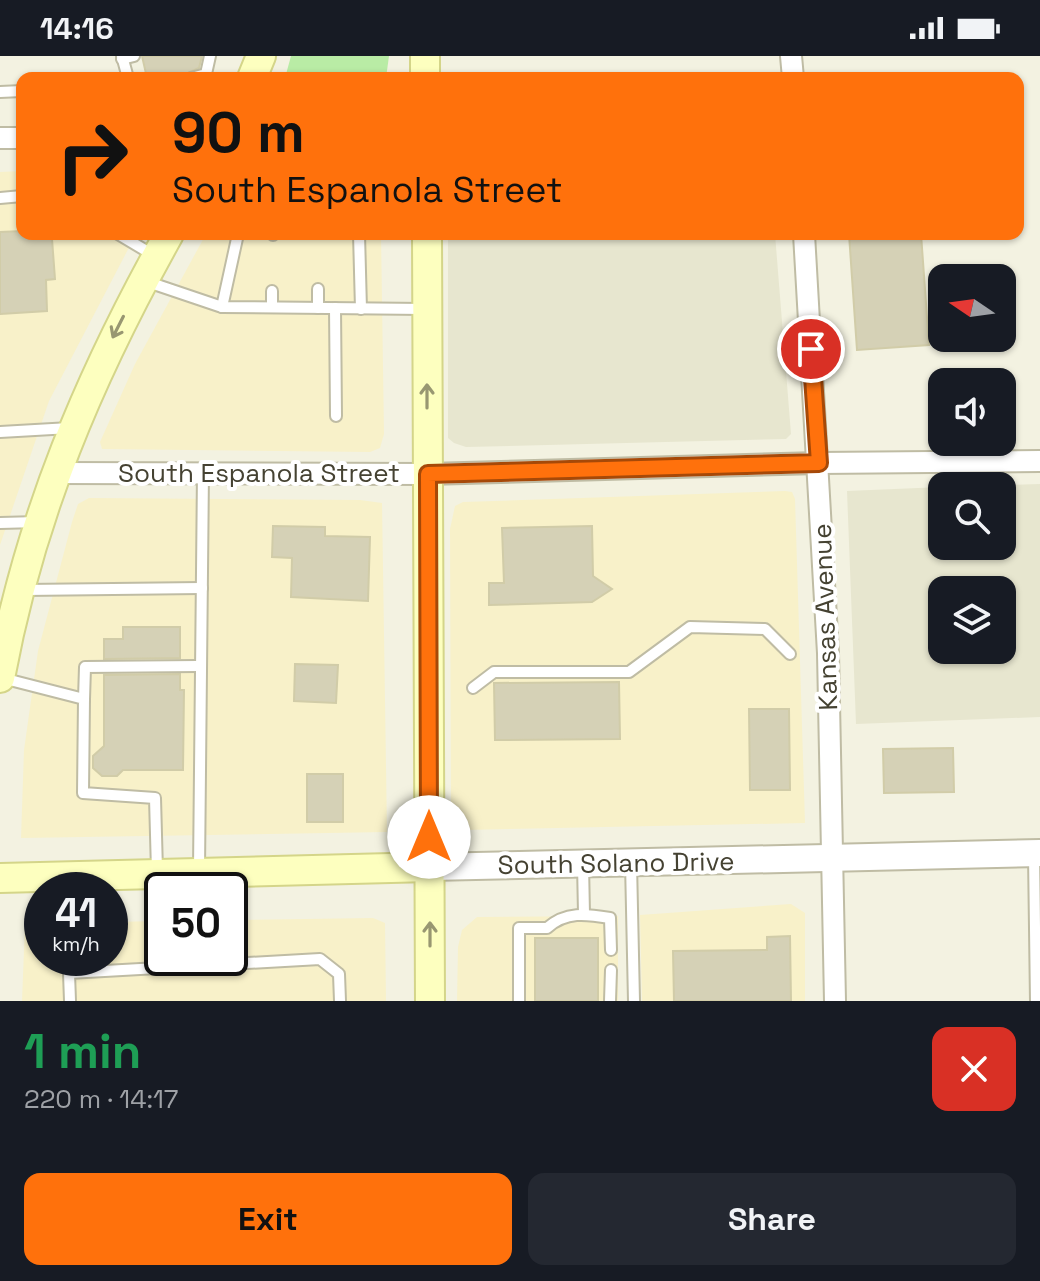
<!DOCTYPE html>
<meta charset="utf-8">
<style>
:root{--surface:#171b24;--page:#242831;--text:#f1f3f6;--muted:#9ea1a6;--accent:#ff710c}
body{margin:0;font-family:"Space Grotesk",sans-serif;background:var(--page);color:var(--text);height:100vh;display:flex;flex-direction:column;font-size:30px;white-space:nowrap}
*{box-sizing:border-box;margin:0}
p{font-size:26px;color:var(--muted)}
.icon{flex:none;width:44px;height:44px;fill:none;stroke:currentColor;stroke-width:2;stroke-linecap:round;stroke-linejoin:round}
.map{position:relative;height:945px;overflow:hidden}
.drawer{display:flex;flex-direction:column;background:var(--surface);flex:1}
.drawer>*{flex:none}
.banner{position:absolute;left:16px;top:16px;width:1008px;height:168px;border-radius:16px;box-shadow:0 2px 6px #0004;background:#ff710c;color:#111;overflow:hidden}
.needle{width:52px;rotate:283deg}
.controls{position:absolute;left:928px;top:208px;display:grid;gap:16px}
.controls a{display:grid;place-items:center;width:88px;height:88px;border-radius:16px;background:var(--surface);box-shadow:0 2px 6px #0004;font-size:40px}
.speed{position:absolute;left:24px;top:816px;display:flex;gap:16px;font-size:40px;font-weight:700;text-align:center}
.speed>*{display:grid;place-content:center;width:104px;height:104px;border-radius:50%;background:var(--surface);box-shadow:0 2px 6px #0004;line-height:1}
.speed small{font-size:20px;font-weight:400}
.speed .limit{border:4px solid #111;border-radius:12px;background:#fff;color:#111}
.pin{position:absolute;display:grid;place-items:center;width:68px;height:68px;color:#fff;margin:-34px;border:4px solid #fff;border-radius:50%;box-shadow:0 2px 8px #0007}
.me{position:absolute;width:88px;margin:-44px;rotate:0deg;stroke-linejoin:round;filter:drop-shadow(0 0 6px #0008)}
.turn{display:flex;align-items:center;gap:28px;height:168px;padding:0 24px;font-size:36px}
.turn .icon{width:104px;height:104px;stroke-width:2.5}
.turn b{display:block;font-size:56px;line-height:68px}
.round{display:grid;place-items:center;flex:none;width:84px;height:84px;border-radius:16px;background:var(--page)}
.head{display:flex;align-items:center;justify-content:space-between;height:136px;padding:0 24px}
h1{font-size:48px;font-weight:600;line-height:60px;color:#1e9e55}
.primary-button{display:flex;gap:16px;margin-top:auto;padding:16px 24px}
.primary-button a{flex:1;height:92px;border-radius:16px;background:var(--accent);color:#111;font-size:32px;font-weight:600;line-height:92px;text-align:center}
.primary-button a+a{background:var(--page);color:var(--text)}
.status{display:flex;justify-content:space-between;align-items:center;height:56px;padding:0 40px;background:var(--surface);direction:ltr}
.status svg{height:22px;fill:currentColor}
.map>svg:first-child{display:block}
.residential{fill:#e7e6cf;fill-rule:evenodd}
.commercial{fill:#f8f1c9}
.green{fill:#b9eca5}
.building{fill:#d5d1b6;stroke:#d1cca8;stroke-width:2}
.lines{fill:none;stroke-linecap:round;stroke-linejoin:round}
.service-casing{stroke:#bfbca4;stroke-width:14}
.minor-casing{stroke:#bfbca4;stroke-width:24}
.tertiary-casing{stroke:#bfbca4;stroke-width:30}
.secondary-casing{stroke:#d4d589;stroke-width:32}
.service{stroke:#fff;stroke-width:10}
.minor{stroke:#fff;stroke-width:20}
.tertiary{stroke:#fff;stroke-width:26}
.secondary{stroke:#fdffbf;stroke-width:28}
.oneway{stroke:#989771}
.route-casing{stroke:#a64908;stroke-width:20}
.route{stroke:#ff710c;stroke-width:14}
.labels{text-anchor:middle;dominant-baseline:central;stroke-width:8;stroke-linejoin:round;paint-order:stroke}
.street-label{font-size:26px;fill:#454232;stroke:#fff}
</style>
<div class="status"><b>14:16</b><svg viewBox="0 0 49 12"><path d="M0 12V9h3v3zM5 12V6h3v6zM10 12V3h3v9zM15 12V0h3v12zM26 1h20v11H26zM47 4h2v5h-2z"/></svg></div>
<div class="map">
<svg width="1040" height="945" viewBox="0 0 1040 945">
<rect width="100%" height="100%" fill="#f3f2e1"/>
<g class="residential">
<polygon points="448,178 775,178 791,378 786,383 466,391 454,387 448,382"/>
<path d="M 1040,428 L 1040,661 L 856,668 L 847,435 L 942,431 L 942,490 L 1002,490 L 1002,430 L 976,430 ZM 942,534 L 1002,534 L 1002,594 L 942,594 Z"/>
</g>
<g class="commercial">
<polygon points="22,115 22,178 136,178 49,345 0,489 0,116"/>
<polygon points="206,178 381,178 384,378 380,392 370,396 102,393 100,386 135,308"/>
<polygon points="785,435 792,436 795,443 805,767 465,774 451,753 450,473 455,450 463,446"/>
<polygon points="89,442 360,444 382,447 387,776 21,782 24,694 38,595 72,466 78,448"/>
<polygon points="791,848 805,857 805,945 642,945 640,859"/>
<polygon points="618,860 618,945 457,945 458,891 462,874 477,861"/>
<polygon points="373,862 385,867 386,945 22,945 25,868 42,867 42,902 110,902 110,866 162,865 162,902 230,902 230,864"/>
</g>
<polygon class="green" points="291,0 389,0 386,22 285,22"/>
<g class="building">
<polygon points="142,0 202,0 199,12 177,22 147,22"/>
<polygon points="22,175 22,178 42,178 42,183 52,183 55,223 46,224 47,255 0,258 0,176"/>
<polygon points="849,178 921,178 929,289 857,294"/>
<polygon points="273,470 325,471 325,480 370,481 368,545 291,541 292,502 272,501"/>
<polygon points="592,470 593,520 612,533 592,546 489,549 489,527 504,527 502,472"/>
<polygon points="123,571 180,571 180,602 104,603 104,583 123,583"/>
<polygon points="295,608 338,609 336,647 294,645"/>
<polygon points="180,618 180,634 184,634 183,714 123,714 117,720 102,720 93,712 93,700 104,690 104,619"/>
<polygon points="619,626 620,683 495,684 494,627"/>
<polygon points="749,653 789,653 790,734 750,734"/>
<polygon points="953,692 954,736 884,737 883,693"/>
<rect x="307" y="718" width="36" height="48"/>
<polygon points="790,880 791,945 674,945 673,895 767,894 767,881"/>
<rect x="535" y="882" width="63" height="63"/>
</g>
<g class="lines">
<defs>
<g id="service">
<polyline points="122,0 128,22"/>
<polyline points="122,3 134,0"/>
<polyline points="191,22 206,18 210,0"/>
<polyline points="0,36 22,35"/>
<polyline points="0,142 22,140"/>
<polyline points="118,178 155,200"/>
<polyline points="359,178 361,253"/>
<polyline points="273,179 273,178"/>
<polyline points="145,225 222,251 425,253"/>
<polyline points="318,233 318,252"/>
<polyline points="222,251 238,178"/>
<polyline points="272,251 272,235"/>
<polyline points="335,252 336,360"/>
<polyline points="0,376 70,372"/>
<polyline points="0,467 38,466"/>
<polyline points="24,534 202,532"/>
<polyline points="2,622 84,643 83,737 155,742 157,815"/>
<polyline points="473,632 494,616 629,616 690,571 765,573 790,598"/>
<polyline points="84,643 85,611 198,610"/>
<polyline points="1034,799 1036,945"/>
<polyline points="631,807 634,945"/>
<polyline points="583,808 584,858"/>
<polyline points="199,814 203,416"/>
<polyline points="70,945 69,917 320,903 339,918 340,945"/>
<path d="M 519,945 L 519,872 L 547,872 C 566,855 586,858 610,862 L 611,894"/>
<polyline points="610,945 611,914"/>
</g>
<g id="minor">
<polyline points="791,0 793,22"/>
<polyline points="0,82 22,82"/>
<polyline points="804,178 828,597 835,945"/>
<polyline points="54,417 428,418 819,407 1040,405"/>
</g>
<polyline id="tertiary" points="430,811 1040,797"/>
<g id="secondary">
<polyline points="425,0 425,22"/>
<polyline points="252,22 261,0"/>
<polyline points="427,178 430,945"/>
<path d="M 0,622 C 30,460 89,321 169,178"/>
<polyline points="0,822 430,811"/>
</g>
</defs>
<use href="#service" class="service-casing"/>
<use href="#minor" class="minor-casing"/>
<use href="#tertiary" class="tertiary-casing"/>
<use href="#secondary" class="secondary-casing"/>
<use href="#service" class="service"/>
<use href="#minor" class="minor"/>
<use href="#tertiary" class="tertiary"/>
<use href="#secondary" class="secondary"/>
</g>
<defs><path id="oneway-shaft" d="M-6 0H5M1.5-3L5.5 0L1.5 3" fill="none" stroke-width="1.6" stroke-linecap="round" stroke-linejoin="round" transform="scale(2)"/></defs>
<g class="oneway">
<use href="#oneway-shaft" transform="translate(118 271) rotate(117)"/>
<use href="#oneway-shaft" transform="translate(427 340) rotate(-90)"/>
<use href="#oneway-shaft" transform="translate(430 878) rotate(-90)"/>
</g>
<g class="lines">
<defs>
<polyline id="route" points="429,781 428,418 819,407 811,293"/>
</defs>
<use href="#route" class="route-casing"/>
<use href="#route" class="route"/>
</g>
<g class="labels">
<g class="street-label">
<text x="259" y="417">South Espanola Street</text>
<text transform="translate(825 561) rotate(-92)">Kansas Avenue</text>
<text transform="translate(616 807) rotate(-1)">South Solano Drive</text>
</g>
</g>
</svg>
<div class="controls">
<a><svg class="needle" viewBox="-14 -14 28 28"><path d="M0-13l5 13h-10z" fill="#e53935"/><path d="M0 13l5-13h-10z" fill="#9ea1a6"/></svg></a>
<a><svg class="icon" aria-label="sound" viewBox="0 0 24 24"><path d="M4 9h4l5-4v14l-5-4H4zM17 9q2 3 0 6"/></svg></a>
<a><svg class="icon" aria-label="search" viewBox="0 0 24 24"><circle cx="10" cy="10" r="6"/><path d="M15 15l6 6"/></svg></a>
<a><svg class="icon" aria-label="layers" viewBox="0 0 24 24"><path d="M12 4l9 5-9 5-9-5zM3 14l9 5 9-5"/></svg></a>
</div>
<div class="speed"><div>41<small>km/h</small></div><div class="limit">50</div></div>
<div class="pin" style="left:811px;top:293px;background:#d93025"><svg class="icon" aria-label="arrive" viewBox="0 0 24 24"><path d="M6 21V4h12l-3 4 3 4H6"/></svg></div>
<svg class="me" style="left:429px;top:781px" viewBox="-20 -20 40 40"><circle r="19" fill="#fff"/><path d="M0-13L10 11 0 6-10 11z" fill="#ff710c"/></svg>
<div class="banner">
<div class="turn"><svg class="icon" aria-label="right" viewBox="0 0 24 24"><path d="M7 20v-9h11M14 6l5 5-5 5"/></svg><div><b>90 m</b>South Espanola Street</div></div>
</div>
</div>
<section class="drawer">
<div class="head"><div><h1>1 min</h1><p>220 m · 14:17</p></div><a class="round" style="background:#d93025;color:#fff"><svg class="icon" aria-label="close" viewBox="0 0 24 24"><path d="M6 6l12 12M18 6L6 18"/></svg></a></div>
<div class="primary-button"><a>Exit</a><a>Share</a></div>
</section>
